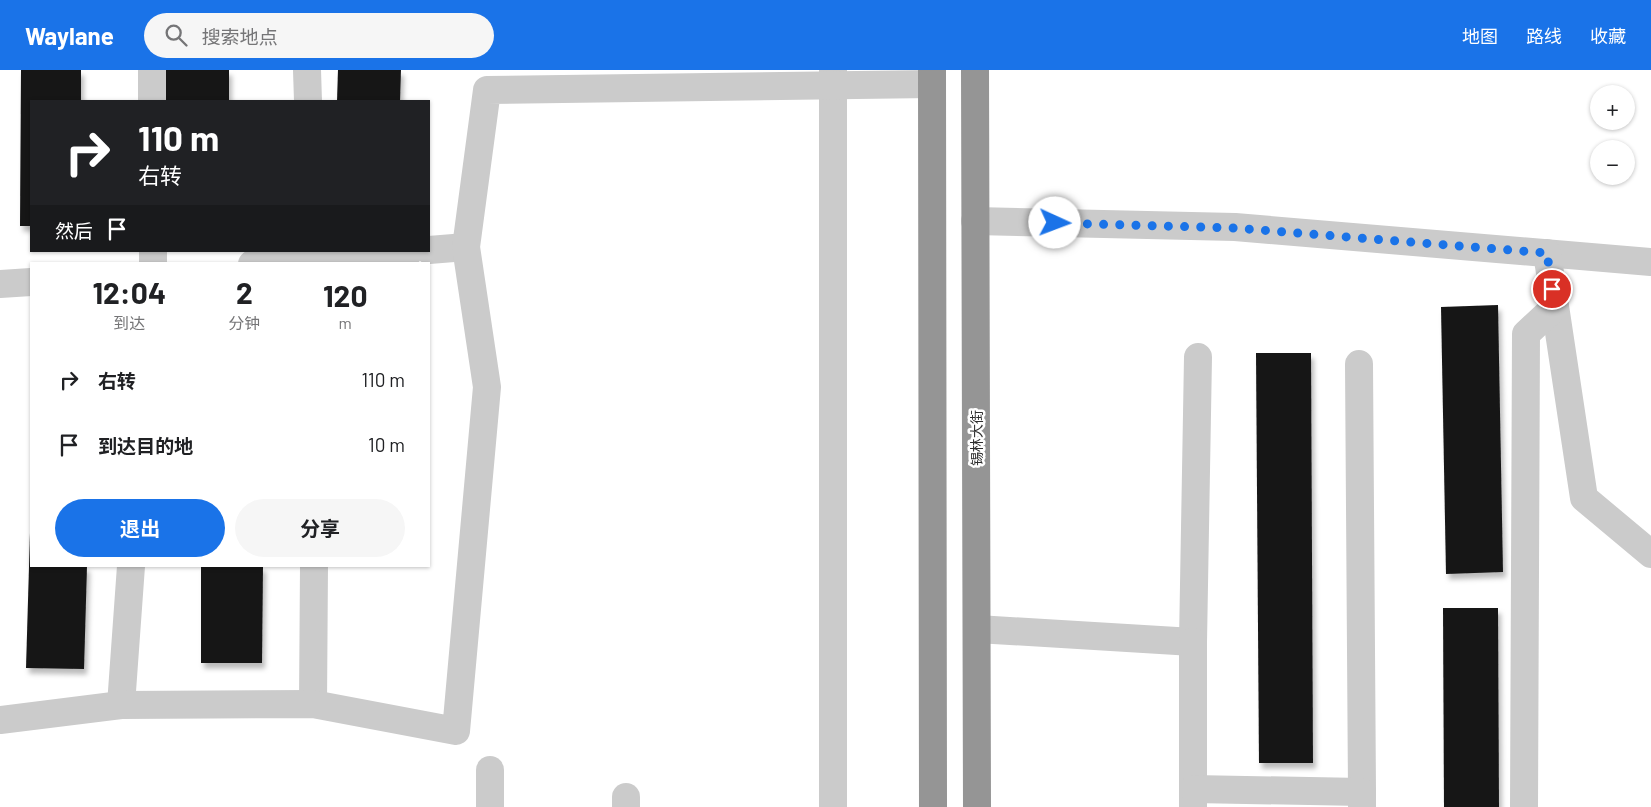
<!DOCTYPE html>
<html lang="zh">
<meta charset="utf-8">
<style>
:root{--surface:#fff;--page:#f6f6f6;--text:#202124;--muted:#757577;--accent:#1a73e8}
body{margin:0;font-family:Barlow,"Noto Sans SC",sans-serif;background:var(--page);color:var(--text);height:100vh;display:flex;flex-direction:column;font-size:19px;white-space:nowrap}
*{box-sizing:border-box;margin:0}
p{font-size:16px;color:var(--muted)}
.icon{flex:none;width:28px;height:28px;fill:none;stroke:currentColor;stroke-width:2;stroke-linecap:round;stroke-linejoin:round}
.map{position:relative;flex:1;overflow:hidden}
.panel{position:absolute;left:30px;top:192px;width:400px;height:305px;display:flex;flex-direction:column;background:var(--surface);border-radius:0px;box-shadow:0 1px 4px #0004}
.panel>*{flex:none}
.banner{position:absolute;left:30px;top:30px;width:400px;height:152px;border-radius:0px;box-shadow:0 1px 4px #0004;background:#202124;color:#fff;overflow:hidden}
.fabs{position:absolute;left:1590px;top:15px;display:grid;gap:10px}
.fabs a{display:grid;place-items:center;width:45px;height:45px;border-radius:50%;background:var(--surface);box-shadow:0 1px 4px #0004;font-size:25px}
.pin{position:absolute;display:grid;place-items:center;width:42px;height:42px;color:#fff;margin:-21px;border:2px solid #fff;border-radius:50%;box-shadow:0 1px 5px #0007}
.me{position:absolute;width:55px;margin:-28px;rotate:92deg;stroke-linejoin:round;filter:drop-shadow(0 0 4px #0008)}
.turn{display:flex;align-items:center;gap:18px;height:105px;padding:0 25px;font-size:22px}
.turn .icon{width:65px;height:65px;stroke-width:2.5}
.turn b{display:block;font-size:35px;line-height:42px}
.then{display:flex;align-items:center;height:48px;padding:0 25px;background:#0003;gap:10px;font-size:19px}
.eta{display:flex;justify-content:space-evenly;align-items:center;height:85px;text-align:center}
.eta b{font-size:30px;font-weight:700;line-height:35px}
.primary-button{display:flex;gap:10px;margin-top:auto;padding:10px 25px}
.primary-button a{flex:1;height:58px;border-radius:30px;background:var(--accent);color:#fff;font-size:20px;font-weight:700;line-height:58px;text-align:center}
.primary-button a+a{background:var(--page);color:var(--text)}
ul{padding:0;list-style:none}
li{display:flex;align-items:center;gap:15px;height:65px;padding:0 25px}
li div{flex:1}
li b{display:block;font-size:19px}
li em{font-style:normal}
header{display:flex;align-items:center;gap:30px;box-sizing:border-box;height:70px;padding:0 25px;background:var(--accent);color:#fff}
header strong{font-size:24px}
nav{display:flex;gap:28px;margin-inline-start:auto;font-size:18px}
.search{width:350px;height:45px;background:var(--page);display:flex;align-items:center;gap:12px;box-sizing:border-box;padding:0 18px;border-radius:28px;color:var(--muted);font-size:19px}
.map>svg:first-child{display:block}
.building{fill:#151515;filter:url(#shadow)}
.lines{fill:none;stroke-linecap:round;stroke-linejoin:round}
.minor{stroke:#cbcbcb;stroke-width:28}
.highway{stroke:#959595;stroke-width:28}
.route{stroke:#1a73e8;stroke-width:9;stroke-dasharray:0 16.2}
.labels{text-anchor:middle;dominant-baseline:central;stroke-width:5;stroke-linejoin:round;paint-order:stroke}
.street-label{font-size:14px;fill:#2e2e2e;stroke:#fff}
</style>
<header>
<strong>Waylane</strong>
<div class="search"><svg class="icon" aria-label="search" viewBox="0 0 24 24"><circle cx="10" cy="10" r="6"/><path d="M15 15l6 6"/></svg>搜索地点</div>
<nav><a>地图</a><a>路线</a><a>收藏</a></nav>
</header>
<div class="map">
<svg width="1651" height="737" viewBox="0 0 1651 737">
<defs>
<filter id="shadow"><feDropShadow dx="3" dy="5.5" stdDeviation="2.5" flood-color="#0004"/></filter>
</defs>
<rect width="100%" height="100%" fill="#fff"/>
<g class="building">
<polygon points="21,0 81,0 81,31 31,31 31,156 20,156"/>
<polygon points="165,0 229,0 229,31 164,31"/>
<polygon points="338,0 401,0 400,31 337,31"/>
<polygon points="1498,235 1503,502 1446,504 1441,237"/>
<polygon points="1256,283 1311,283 1313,693 1259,693"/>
<polygon points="30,463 31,463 31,496 87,496 84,599 26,598"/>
<polygon points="201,496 263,496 262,593 201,593"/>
<polygon points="1443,538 1498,538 1499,737 1444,737"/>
</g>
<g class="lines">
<g class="minor">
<polyline points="152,0 152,31"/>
<polyline points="307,0 308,31"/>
<polyline points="833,0 833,737"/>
<polyline points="975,151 1235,157 1651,192"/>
<polyline points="429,180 466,177"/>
<polyline points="153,181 153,194"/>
<polyline points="1547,183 1584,428 1651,484"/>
<polyline points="252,194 410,181"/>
<polyline points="0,214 31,212"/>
<polyline points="1359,294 1362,722"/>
<polyline points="977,559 1193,572 1198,287"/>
<polyline points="1193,572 1193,737"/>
<polyline points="313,634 314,496"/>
<polyline points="121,635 131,496"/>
<polyline points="0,650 121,635 313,634 456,661 487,317 466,177 487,20 932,14"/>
<polyline points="1193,719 1362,722 1362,737"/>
<polyline points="490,737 490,700"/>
<polyline points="626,737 626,727"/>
<polyline points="1524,737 1526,264 1555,237"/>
</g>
<g class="highway">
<polyline points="932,0 933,737"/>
<polyline points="975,0 977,737"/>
</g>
</g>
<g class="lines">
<polyline class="route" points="1055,153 1235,158 1547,183 1552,219"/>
</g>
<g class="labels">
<g class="street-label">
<text transform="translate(976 368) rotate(-90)">锡林大街</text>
</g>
</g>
</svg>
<div class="fabs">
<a>+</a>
<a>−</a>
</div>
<div class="pin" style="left:1552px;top:219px;background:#d93025"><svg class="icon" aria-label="arrive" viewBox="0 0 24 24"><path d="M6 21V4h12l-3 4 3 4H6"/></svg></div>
<svg class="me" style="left:1055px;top:153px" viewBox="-20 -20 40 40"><circle r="19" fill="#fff"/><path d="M0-13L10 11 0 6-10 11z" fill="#1a73e8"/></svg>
<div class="banner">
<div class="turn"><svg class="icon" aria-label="right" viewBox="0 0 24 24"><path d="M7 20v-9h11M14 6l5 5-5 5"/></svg><div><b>110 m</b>右转</div></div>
<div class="then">然后<svg class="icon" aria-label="arrive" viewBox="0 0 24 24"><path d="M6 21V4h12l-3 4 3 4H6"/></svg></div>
</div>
<section class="panel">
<div class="eta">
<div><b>12:04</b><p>到达</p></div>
<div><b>2</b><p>分钟</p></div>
<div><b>120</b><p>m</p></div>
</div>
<ul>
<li><svg class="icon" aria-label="right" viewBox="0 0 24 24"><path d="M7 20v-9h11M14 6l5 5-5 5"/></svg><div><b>右转</b></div><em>110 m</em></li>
<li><svg class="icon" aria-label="arrive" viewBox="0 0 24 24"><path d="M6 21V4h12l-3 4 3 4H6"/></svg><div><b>到达目的地</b></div><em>10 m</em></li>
</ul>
<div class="primary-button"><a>退出</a><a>分享</a></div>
</section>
</div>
